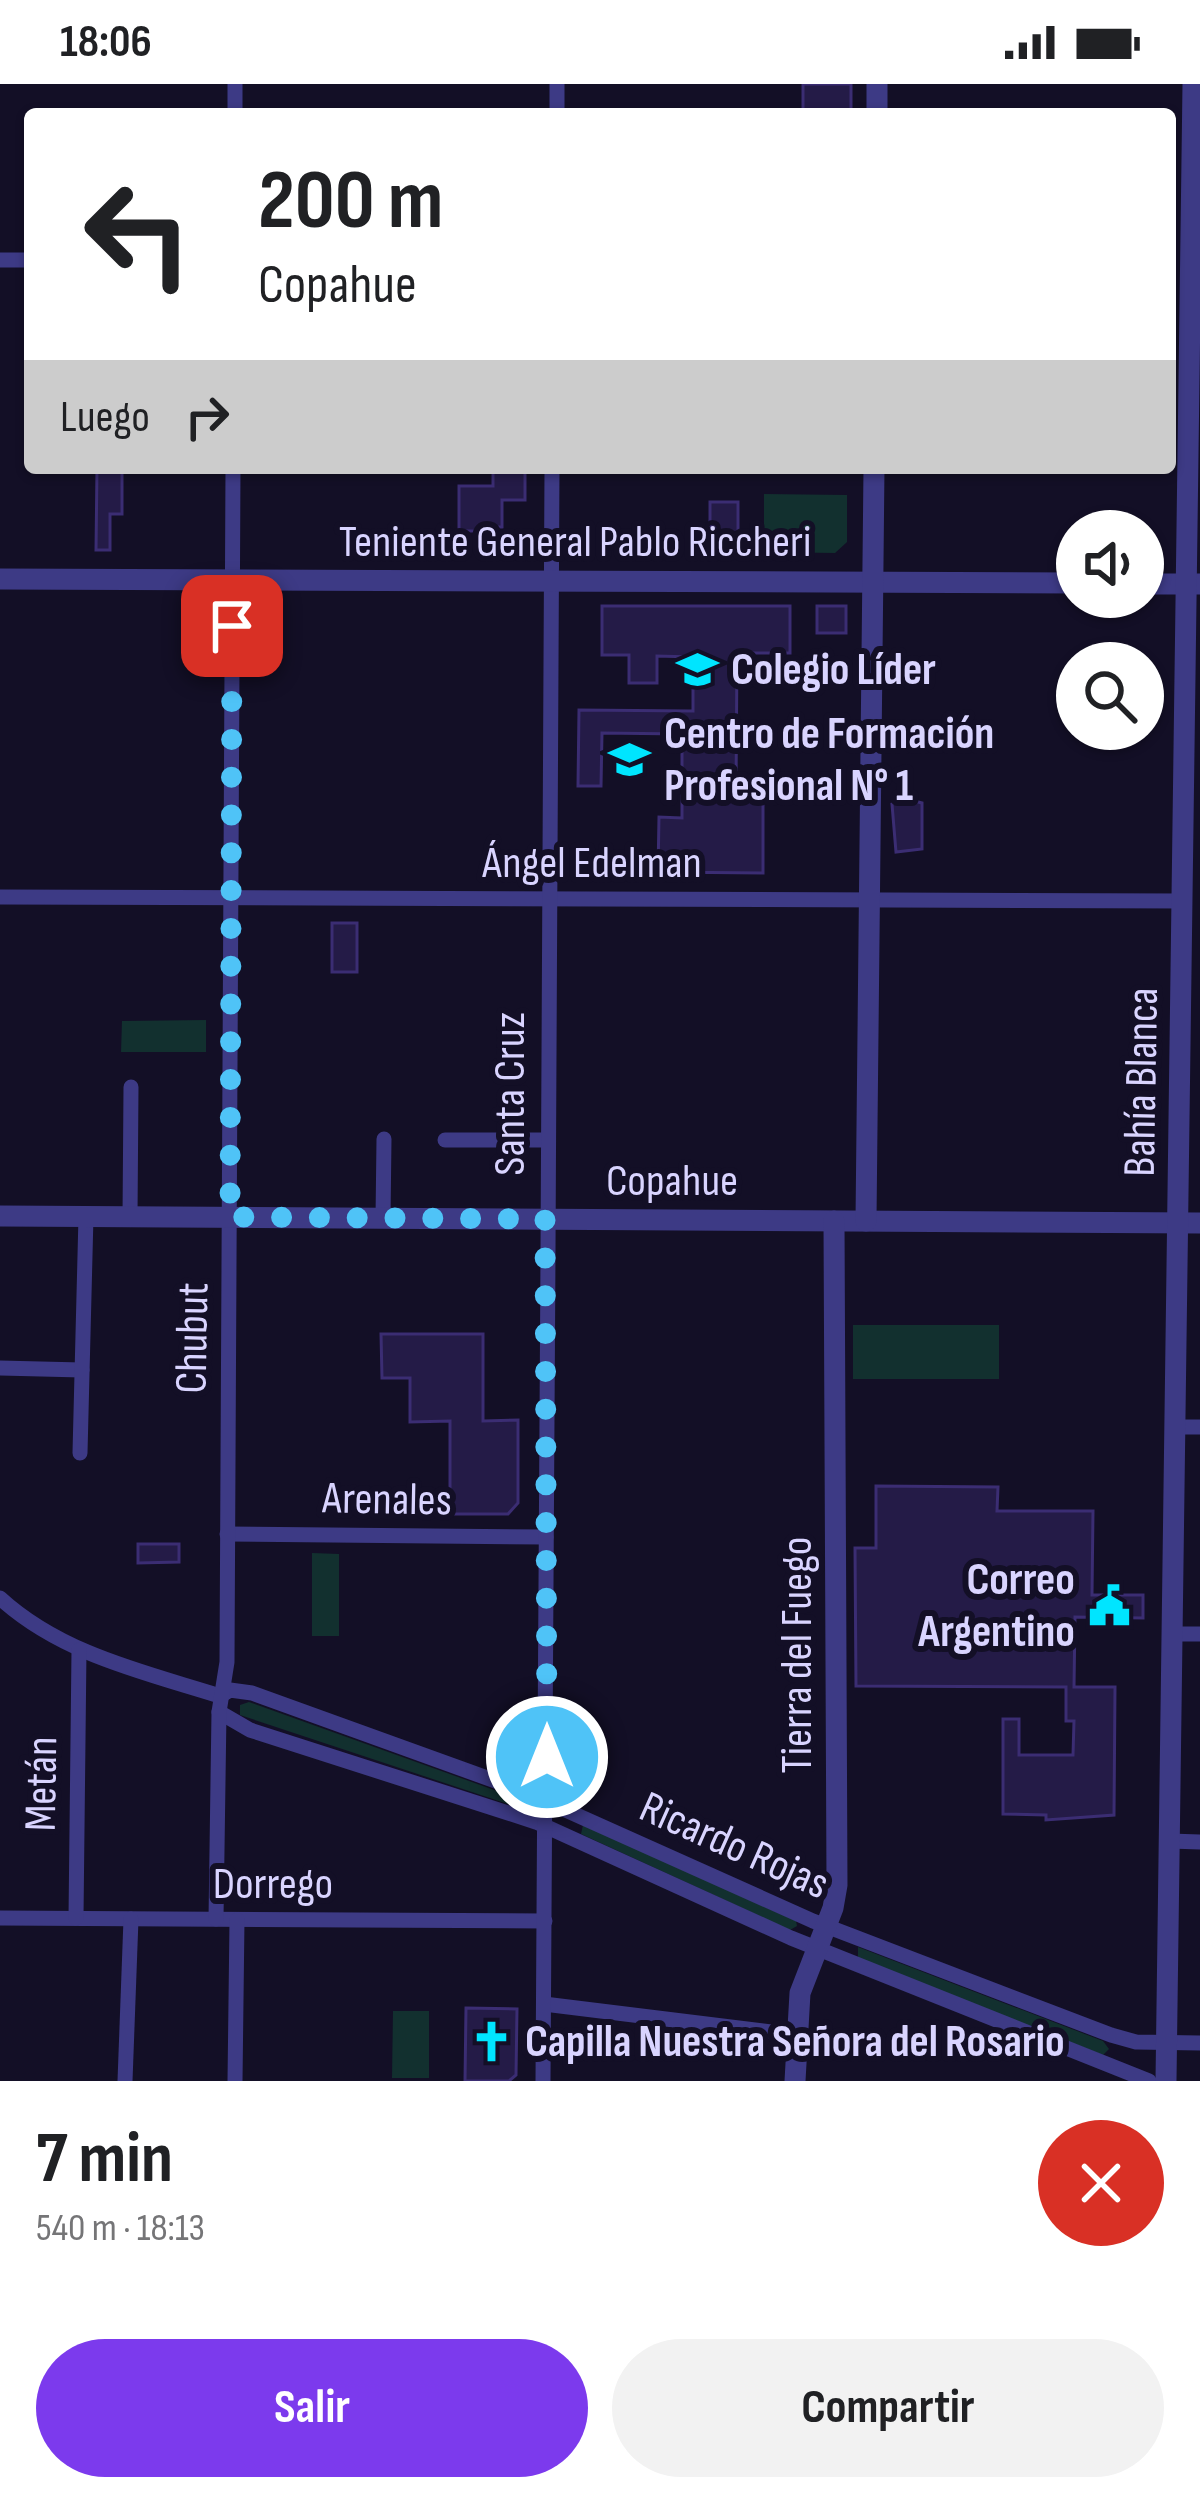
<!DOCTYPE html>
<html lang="es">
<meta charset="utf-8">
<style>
:root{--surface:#fff;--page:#f2f2f2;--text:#202124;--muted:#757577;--accent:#7c3aed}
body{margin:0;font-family:"Sofia Sans Condensed",sans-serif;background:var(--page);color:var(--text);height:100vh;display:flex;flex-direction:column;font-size:45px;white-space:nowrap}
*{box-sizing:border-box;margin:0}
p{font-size:39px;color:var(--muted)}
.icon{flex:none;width:66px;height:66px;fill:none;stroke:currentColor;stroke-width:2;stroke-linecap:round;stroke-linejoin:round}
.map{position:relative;height:1997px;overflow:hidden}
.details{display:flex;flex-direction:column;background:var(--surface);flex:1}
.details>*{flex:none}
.banner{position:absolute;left:24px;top:24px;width:1152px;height:366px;border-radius:12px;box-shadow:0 3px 9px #0004;background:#fff;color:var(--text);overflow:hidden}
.buttons{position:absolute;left:1056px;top:426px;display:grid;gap:24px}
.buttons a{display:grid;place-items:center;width:108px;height:108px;border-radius:50%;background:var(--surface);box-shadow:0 3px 9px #0004;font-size:60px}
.pin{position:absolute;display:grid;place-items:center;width:102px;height:102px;color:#fff;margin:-51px;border-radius:24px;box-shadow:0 6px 18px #0006}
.me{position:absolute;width:132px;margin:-66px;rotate:0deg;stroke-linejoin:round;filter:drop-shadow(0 0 9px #0008)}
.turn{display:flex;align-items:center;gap:42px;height:252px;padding:0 36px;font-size:54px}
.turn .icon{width:156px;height:156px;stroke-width:2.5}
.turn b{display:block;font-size:84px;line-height:102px}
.then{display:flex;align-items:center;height:114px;padding:0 36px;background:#0003;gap:24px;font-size:45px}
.round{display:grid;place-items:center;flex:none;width:126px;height:126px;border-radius:63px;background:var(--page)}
.headline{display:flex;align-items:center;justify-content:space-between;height:204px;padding:0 36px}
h1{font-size:72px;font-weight:700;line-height:90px}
.button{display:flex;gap:24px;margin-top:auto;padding:24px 36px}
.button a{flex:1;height:138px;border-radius:72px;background:var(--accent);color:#fff;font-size:48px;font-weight:700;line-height:138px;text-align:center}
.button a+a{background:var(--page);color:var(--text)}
.status{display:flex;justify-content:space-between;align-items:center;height:84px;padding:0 60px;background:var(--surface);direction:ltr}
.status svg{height:33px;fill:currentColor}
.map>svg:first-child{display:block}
.green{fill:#12302f}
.building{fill:#241b47;stroke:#3b2d73;stroke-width:3}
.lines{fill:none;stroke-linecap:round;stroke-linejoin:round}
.minor{stroke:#3d3a85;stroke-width:15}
.tertiary{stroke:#3d3a85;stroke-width:21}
.route{stroke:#4fc3f7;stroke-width:21;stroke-dasharray:0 37.8}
.labels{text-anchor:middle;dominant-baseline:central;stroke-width:12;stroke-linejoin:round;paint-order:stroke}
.street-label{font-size:45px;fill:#d9d4ff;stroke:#130f26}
.poi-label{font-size:45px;font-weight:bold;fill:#d9d4ff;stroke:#130f26;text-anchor:start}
</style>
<div class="status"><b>18:06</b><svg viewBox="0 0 49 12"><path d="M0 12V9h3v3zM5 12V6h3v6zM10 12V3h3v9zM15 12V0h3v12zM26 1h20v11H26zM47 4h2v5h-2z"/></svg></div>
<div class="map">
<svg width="1200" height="1997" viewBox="0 0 1200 1997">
<rect width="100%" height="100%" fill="#130f26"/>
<g class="green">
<polygon points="764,410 847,411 847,458 835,469 764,468"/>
<polygon points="206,936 206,968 121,968 122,937"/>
<rect x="853" y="1241" width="146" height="54"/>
<polygon points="312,1469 339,1470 339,1552 312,1552"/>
<polygon points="249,1618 511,1712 515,1717 508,1720 240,1631 240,1621"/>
<polygon points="583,1741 796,1837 797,1842 790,1846 581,1750"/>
<polygon points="858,1863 1103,1957 1109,1965 1103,1971 858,1875"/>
<polygon points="393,1927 429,1927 429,1994 392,1994"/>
</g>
<g class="building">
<rect x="803" y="0" width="48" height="30"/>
<polygon points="97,384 122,384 122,430 110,430 110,466 96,466"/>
<polygon points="493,384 525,384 525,416 502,416 502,443 493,443 493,447 459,447 459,402 493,402"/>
<rect x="710" y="418" width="28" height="50"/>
<polygon points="602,522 790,522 790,569 737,569 736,707 763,707 763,789 658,788 659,733 682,734 682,650 602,649 601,702 578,702 579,626 693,627 693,573 657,572 657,599 629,599 629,571 602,571"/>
<rect x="817" y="522" width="29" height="27"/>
<polygon points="907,715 922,719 922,765 896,768 892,720"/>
<rect x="332" y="839" width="25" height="49"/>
<polygon points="381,1250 483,1250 483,1337 518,1336 518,1419 508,1430 450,1430 450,1337 410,1338 410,1294 382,1294"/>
<polygon points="876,1402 998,1403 997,1427 1093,1427 1092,1511 1143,1511 1143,1534 1075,1533 1074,1603 1115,1603 1114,1731 1046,1736 1046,1731 1003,1730 1003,1635 1019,1635 1019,1671 1073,1671 1074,1637 1066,1637 1066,1603 856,1602 855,1464 876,1464"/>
<polygon points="138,1460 179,1460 179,1478 138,1479"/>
<polygon points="466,1924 517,1925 516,1991 509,1997 465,1997"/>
</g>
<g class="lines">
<g class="minor">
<polyline points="235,30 235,0"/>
<polyline points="557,30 557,0"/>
<polyline points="0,176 30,176"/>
<polyline points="0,813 1184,817"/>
<polyline points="445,1056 546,1056"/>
<polyline points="130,1133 131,1003"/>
<polyline points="383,1134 384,1055"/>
<polyline points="0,1284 82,1286"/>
<polyline points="1176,1343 1200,1343"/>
<polyline points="80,1369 86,1132"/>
<polyline points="227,1450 546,1453"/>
<path d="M 0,1514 C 61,1570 144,1588 220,1612 L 230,1606 L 252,1609 L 523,1707 L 813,1837 L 1111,1951 L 1136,1958 L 1200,1959"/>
<polyline points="1173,1550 1200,1550"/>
<polyline points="219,1628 250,1646 536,1738 791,1854 1149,1997"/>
<polyline points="1170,1757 1200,1758"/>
<polyline points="0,1834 545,1837"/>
<polyline points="76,1834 79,1566"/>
<polyline points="216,1835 219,1628 227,1578 233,384"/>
<polyline points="544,1920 795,1951"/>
<polyline points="125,1997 131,1835"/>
<polyline points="235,1997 237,1836"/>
<path d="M 543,1997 C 551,1459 545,922 552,384"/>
</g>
<g class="tertiary">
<polyline points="877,30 877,0"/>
<polyline points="0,495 1077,499"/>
<polyline points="1143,500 1199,500"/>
<polyline points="0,1132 1200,1139"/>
<polyline points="866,1137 874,384"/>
<polyline points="795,1997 800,1909 833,1824 837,1801 834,1137"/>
<polyline points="1166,1997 1193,0"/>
</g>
</g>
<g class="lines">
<polyline class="route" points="232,542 230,1133 545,1135 547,1673"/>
</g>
<defs>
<symbol id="school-bare" viewBox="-9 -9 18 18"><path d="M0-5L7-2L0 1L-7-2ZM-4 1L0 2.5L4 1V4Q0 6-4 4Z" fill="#00e5ff" stroke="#130f26" stroke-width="2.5" paint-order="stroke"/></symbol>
<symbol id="university-bare" viewBox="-9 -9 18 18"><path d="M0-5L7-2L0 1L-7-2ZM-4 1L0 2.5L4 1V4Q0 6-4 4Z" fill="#00e5ff" stroke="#130f26" stroke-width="2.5" paint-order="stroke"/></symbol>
<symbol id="civic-bare" viewBox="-9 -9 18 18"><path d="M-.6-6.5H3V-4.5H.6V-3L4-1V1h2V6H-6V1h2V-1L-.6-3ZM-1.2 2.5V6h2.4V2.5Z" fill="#00e5ff" stroke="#130f26" stroke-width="2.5" paint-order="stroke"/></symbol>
<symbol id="church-bare" viewBox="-9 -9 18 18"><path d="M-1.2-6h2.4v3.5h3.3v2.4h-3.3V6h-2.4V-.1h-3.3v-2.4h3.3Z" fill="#00e5ff" stroke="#130f26" stroke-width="2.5" paint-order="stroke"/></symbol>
</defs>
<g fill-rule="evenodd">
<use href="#school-bare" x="668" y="556" width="59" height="59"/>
<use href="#university-bare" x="600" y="646" width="59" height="59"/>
<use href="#civic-bare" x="1080" y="1492" width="59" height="59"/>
<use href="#church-bare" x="462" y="1928" width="59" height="59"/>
</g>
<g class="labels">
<g class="street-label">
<text x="575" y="458">Teniente General Pablo Riccheri</text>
<text x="592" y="779">Ángel Edelman</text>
<text transform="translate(1142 998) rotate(-89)">Bahía Blanca</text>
<text transform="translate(510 1010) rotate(-90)">Santa Cruz</text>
<text x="672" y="1097">Copahue</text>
<text transform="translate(193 1254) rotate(-89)">Chubut</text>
<text transform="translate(387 1416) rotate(1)">Arenales</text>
<text transform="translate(797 1571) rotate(-90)">Tierra del Fuego</text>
<text transform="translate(42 1700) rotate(-89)">Metán</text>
<text transform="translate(734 1762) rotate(24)">Ricardo Rojas</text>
<text x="273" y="1800">Dorrego</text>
</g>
<g class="poi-label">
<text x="731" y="586">Colegio Líder</text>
<text x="664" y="650">Centro de Formación<tspan x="664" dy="52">Profesional N° 1</tspan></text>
<text x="1075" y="1496" text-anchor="end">Correo<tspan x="1075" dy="52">Argentino</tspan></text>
<text x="525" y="1958">Capilla Nuestra Señora del Rosario</text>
</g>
</g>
</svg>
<div class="buttons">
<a><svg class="icon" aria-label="sound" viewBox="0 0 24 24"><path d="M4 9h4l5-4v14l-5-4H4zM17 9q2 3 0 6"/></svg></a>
<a><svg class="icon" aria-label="search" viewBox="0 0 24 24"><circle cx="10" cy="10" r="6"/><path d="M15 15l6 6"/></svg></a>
</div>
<div class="pin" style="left:232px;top:542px;background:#d93025"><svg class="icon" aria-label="arrive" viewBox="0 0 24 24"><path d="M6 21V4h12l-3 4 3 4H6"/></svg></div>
<svg class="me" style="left:547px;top:1673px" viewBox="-20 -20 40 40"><circle r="17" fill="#4fc3f7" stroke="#fff" stroke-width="3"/><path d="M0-11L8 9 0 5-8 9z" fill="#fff"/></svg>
<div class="banner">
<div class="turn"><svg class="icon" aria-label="left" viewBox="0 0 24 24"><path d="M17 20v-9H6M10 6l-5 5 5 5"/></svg><div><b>200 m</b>Copahue</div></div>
<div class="then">Luego<svg class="icon" aria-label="right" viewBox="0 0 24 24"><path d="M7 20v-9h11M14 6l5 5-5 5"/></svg></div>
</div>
</div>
<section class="details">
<div class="headline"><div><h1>7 min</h1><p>540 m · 18:13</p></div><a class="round" style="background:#d93025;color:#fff"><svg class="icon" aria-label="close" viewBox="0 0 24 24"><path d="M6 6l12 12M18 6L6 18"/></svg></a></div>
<div class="button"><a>Salir</a><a>Compartir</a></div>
</section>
